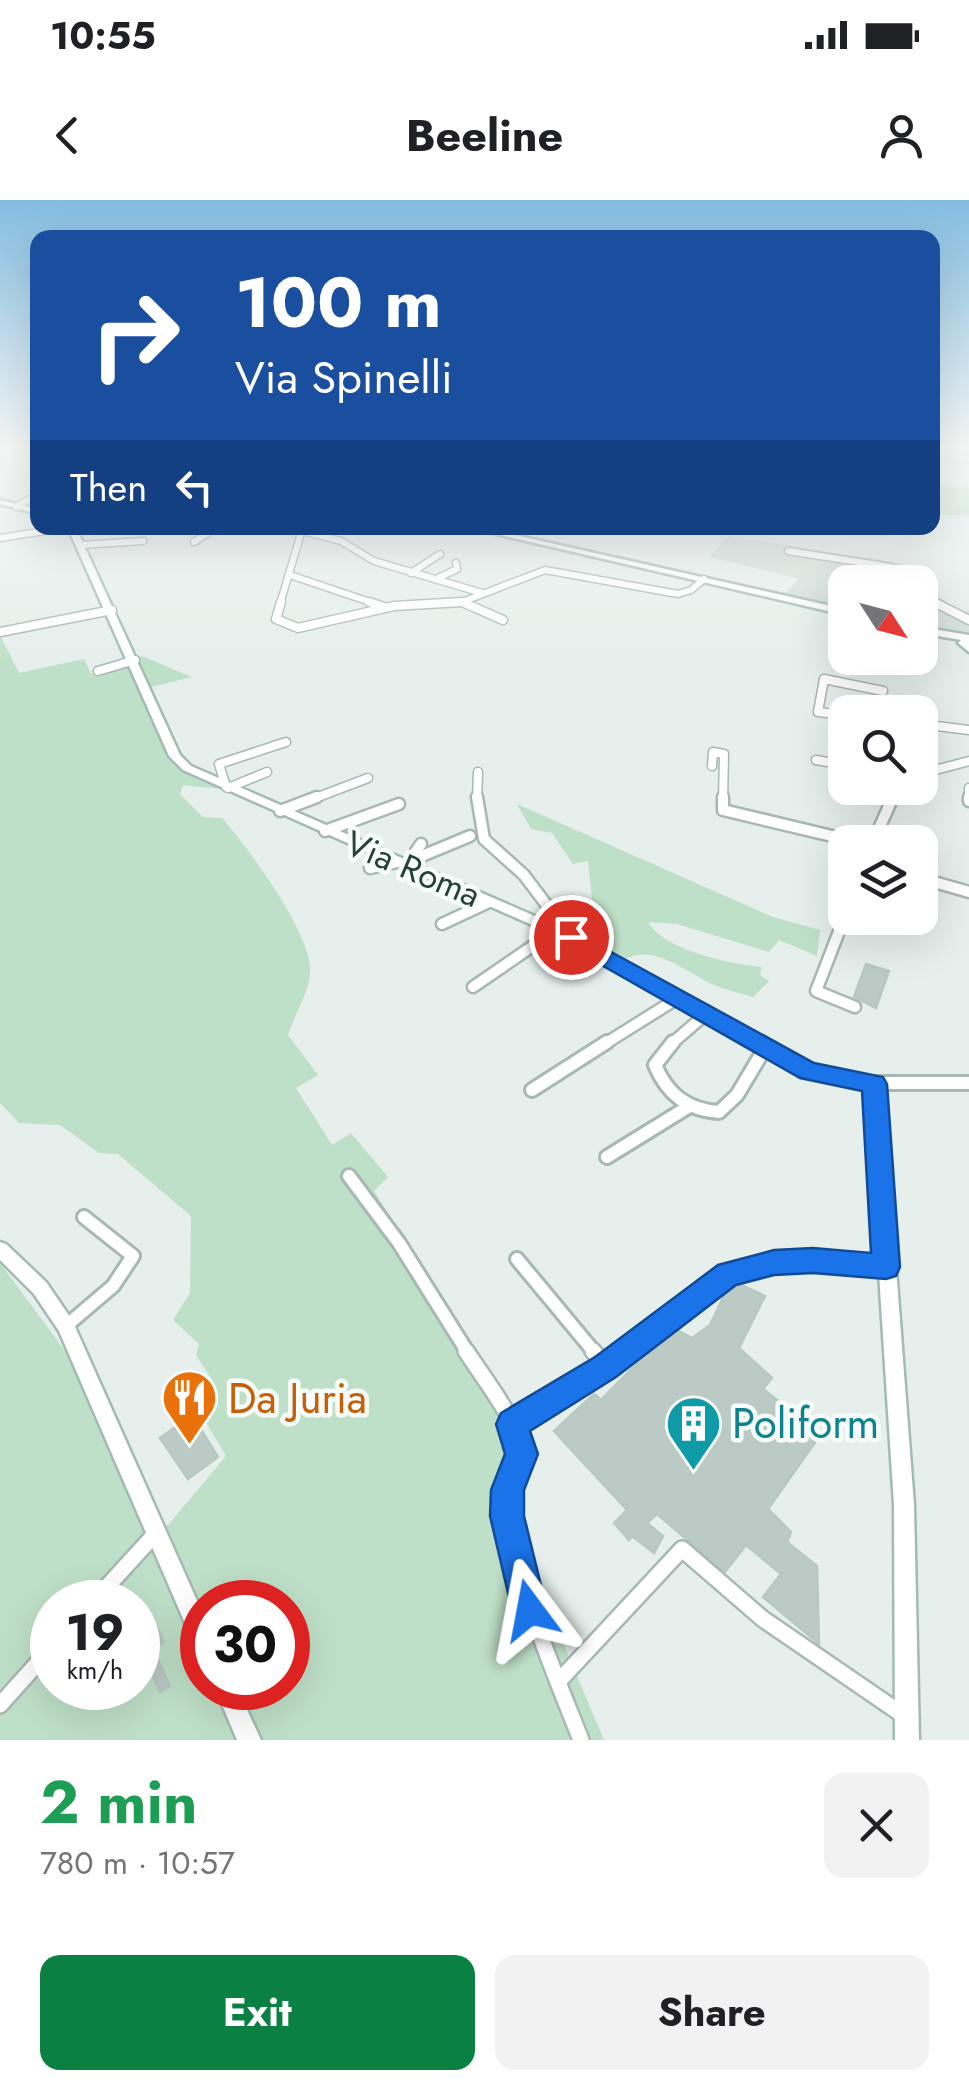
<!DOCTYPE html>
<meta charset="utf-8">
<style>
:root{--surface:#fff;--page:#f2f2f2;--text:#202124;--muted:#757577;--accent:#0b8043}
body{margin:0;font-family:Jost,sans-serif;background:var(--page);color:var(--text);height:100vh;display:flex;flex-direction:column;font-size:38px;white-space:nowrap}
*{box-sizing:border-box;margin:0}
p{font-size:32px;color:var(--muted)}
.icon{flex:none;width:55px;height:55px;fill:none;stroke:currentColor;stroke-width:2;stroke-linecap:round;stroke-linejoin:round}
.map{position:relative;height:1540px;overflow:hidden}
.side{display:flex;flex-direction:column;background:var(--surface);flex:1}
.side>*{flex:none}
.guide{position:absolute;left:30px;top:30px;width:910px;height:305px;border-radius:20px;box-shadow:0 10px 40px #0002;background:#1a4fa0;color:#fff;overflow:hidden}
.needle{width:65px;rotate:126deg}
.fabs{position:absolute;left:828px;top:365px;display:grid;gap:20px}
.fabs a{display:grid;place-items:center;width:110px;height:110px;border-radius:20px;background:var(--surface);box-shadow:0 10px 40px #0002;font-size:50px}
.speed{position:absolute;left:30px;top:1380px;display:flex;gap:20px;font-size:50px;font-weight:700;text-align:center}
.speed>*{display:grid;place-content:center;width:130px;height:130px;border-radius:50%;background:var(--surface);box-shadow:0 10px 40px #0002;line-height:1}
.speed small{font-size:25px;font-weight:400}
.speed .limit{border:15px solid #d22;background:#fff;color:#111}
.pin{position:absolute;display:grid;place-items:center;width:85px;height:85px;color:#fff;margin:-42px;border:5px solid #fff;border-radius:50%;box-shadow:0 2px 10px #0007}
.me{position:absolute;width:110px;margin:-55px;rotate:347deg;stroke-linejoin:round;filter:drop-shadow(0 0 8px #0008)}
.turn{display:flex;align-items:center;gap:35px;height:210px;padding:0 40px;font-size:45px}
.turn .icon{width:130px;height:130px;stroke-width:2.5}
.turn b{display:block;font-size:70px;line-height:85px}
.then{display:flex;align-items:center;height:95px;padding:0 40px;background:#0003;gap:20px;font-size:38px}
.round{display:grid;place-items:center;flex:none;width:105px;height:105px;border-radius:20px;background:var(--page)}
.head{display:flex;align-items:center;justify-content:space-between;height:170px;padding:0 40px}
h1{font-size:60px;font-weight:700;line-height:75px;color:#1e9e55}
.cta{display:flex;gap:20px;margin-top:auto;padding:20px 40px}
.cta a{flex:1;height:115px;border-radius:20px;background:var(--accent);color:#fff;font-size:40px;font-weight:700;line-height:115px;text-align:center}
.cta a+a{background:var(--page);color:var(--text)}
.status{display:flex;justify-content:space-between;align-items:center;height:70px;padding:0 50px;background:var(--surface);direction:ltr}
.status svg{height:28px;fill:currentColor}
header{display:flex;justify-content:space-between;align-items:center;height:130px;padding:0 40px;background:var(--surface);font-size:45px;font-weight:700}
.map>svg:first-child{display:block}
.built{fill:#d4dfda}
.green{fill:#bfe0c8;fill-rule:evenodd}
.building{fill:#bbcac4;stroke:#b8c9c2;stroke-width:2.5}
.lines{fill:none;stroke-linecap:round;stroke-linejoin:round}
.street-far4-casing{stroke:#a8b8b2;stroke-width:9}
.street-far3-casing{stroke:#a8b8b2;stroke-width:11}
.street-far2-casing{stroke:#a8b8b2;stroke-width:15}
.street-far1-casing{stroke:#a8b8b2;stroke-width:18}
.street-casing{stroke:#a8b8b2;stroke-width:20}
.secondary-casing{stroke:#a4bbb3;stroke-width:5}
.street-far4{stroke:#fff;stroke-width:6}
.street-far3{stroke:#fff;stroke-width:8}
.street-far2{stroke:#fff;stroke-width:10}
.street-far1{stroke:#fff;stroke-width:12}
.street{stroke:#fff;stroke-width:15}
.secondary{fill:#fff;fill-rule:evenodd}
.route{fill:#1a73e8;stroke:#114b97;stroke-width:2.5}
.labels{text-anchor:middle;dominant-baseline:central;stroke-width:9;stroke-linejoin:round;paint-order:stroke}
.street-label{font-size:35px;fill:#24423a;stroke:#f7fbf9}
.near-food-label{font-size:42px;fill:#c56008;stroke:#f7fbf9;text-anchor:start}
.near-culture-label{font-size:42px;fill:#0d838f;stroke:#f7fbf9;text-anchor:start}
</style>
<div class="status"><b>10:55</b><svg viewBox="0 0 49 12"><path d="M0 12V9h3v3zM5 12V6h3v6zM10 12V3h3v9zM15 12V0h3v12zM26 1h20v11H26zM47 4h2v5h-2z"/></svg></div>
<header><svg class="icon" aria-label="back" viewBox="0 0 24 24"><path d="M15 5l-7 7 7 7"/></svg>Beeline<svg class="icon" aria-label="person" viewBox="0 0 24 24"><circle cx="12" cy="8" r="4"/><path d="M4 21q1-7 8-7t8 7"/></svg></header>
<div class="map">
<svg width="969" height="1540" viewBox="0 0 969 1540">
<rect width="100%" height="100%" fill="#e6efeb"/>
<polygon class="built" points="728,336 899,363 958,412 969,410 969,434 920,426 920,382 845,382 845,408 784,394 799,379 709,357"/>
<g class="green">
<polygon points="943,285 969,288 969,316 933,314 933,287"/>
<path d="M 0,435 L 19,473 L 84,459 L 91,474 L 142,456 L 192,477 L 143,489 L 170,549 L 166,551 L 194,576 L 222,589 L 183,585 L 180,594 L 203,617 L 222,618 C 247,646 309,731 310,767 C 311,791 295,812 288,835 L 318,875 L 296,888 L 332,945 L 351,933 L 388,977 L 374,991 L 518,1219 L 517,1271 L 526,1355 L 604,1540 L 0,1540 L 0,1063 L 71,1159 L 114,1247 L 162,1325 L 168,1325 L 226,1256 L 197,1207 L 212,1180 L 196,1155 L 199,1144 L 173,1120 L 190,1093 L 191,1016 L 118,954 L 99,953 L 60,925 L 19,923 L 0,903 ZM 52,1402 L 138,1402 L 138,1488 L 52,1488 ZM 202,1402 L 288,1402 L 288,1488 L 202,1488 Z"/>
<path d="M 517,604 L 773,717 L 820,730 L 817,756 L 779,740 L 769,752 L 677,724 L 648,722 C 663,750 731,764 762,767 L 760,775 L 769,781 L 753,797 C 740,793 727,790 714,785 C 689,774 654,743 626,759 L 588,741 L 585,720 L 594,718 L 588,661 L 573,664 L 552,633 L 531,629 Z"/>
</g>
<g class="building">
<polygon points="866,764 889,771 876,808 854,797"/>
<polygon points="735,1082 765,1096 739,1148 772,1178 763,1189 821,1234 768,1309 791,1332 787,1342 817,1366 819,1444 763,1397 781,1374 746,1345 725,1372 657,1314 647,1323 663,1336 654,1353 632,1336 629,1340 614,1323 627,1310 554,1231 594,1194 601,1200 664,1136 668,1138 675,1129 692,1138 710,1125 729,1085"/>
<polygon points="192,1215 218,1257 188,1279 160,1238"/>
<polygon points="150,1412 164,1442 153,1449 170,1486 160,1492 138,1443 138,1419"/>
</g>
<g class="lines">
<defs>
<g id="street-far4">
<polyline points="932,252 969,259"/>
<polyline points="16,307 38,294"/>
<polyline points="291,328 341,341 374,361 482,393"/>
<polyline points="0,338 63,328"/>
<polyline points="194,342 216,328"/>
<polyline points="81,345 143,341"/>
<polyline points="788,351 891,367 914,382"/>
<polyline points="411,373 440,354"/>
<polyline points="290,375 376,404"/>
<polyline points="436,379 457,369 456,363"/>
<polyline points="920,389 936,404"/>
<polyline points="462,402 468,404"/>
<polyline points="280,404 301,333"/>
<polyline points="421,404 462,402 545,370 678,394 691,390 704,379"/>
</g>
<g id="street-far3">
<polyline points="281,402 276,419 298,428 394,406 462,402"/>
<polyline points="369,402 384,407"/>
<polyline points="462,402 503,420"/>
<polyline points="934,402 969,420"/>
<polyline points="0,432 112,410"/>
<polyline points="98,471 135,460"/>
<polyline points="845,515 818,512 824,479 883,491"/>
<polyline points="920,524 969,530"/>
<polyline points="816,560 845,565"/>
<polyline points="712,566 713,552 724,554 723,600"/>
<polyline points="920,574 969,561"/>
<polyline points="226,587 219,564 286,542"/>
<polyline points="228,588 267,572"/>
<polyline points="969,588 969,600"/>
<polyline points="310,600 368,578"/>
<polyline points="477,600 478,572"/>
<polyline points="892,600 897,588"/>
</g>
<g id="street-far2">
<polyline points="477,597 484,639 524,675 570,736"/>
<polyline points="723,597 723,610 857,642"/>
<polyline points="969,597 969,601"/>
<polyline points="280,611 317,597"/>
<polyline points="325,631 399,604"/>
<polyline points="873,642 893,597"/>
<polyline points="417,658 470,636"/>
<polyline points="419,661 415,653 421,644"/>
<polyline points="370,668 397,662"/>
<polyline points="920,678 969,692"/>
<polyline points="845,716 816,791 855,807"/>
<polyline points="442,724 489,702"/>
<polyline points="473,787 556,730"/>
<polyline points="603,845 678,798"/>
<polyline points="670,845 706,814"/>
</g>
<g id="street-far1">
<path d="M 673,842 L 655,865 C 667,894 687,910 719,912 L 737,895 L 765,848"/>
<polyline points="874,883 969,883"/>
<polyline points="532,890 607,842"/>
<polyline points="607,957 688,907"/>
<polyline points="349,976 399,1043 468,1153"/>
<polyline points="517,1059 595,1153"/>
<polyline points="66,1126 113,1086 133,1056 84,1017"/>
<path d="M 624,1153 C 648,1135 706,1083 730,1073 C 780,1054 835,1062 886,1067"/>
</g>
<g id="street">
<path d="M 466,1151 C 482,1176 520,1224 522,1253 C 522,1273 503,1290 508,1320 C 522,1397 552,1467 581,1540"/>
<polyline points="593,1151 606,1167"/>
<polyline points="512,1224 627,1151"/>
<polyline points="93,1402 156,1333"/>
<polyline points="558,1482 682,1349 763,1419 906,1517"/>
<polyline points="0,1505 52,1447"/>
</g>
<g id="secondary">
<polygon points="0,300 38,309 38,314 0,304"/>
<polygon points="68,328 76,328 180,555 191,566 569,731 811,867 879,879 882,883 914,1305 919,1540 895,1540 894,1305 867,888 803,876 559,737 183,570 169,556"/>
<polygon points="470,328 483,328 845,409 845,415"/>
<polygon points="920,427 969,435 969,452 958,443 961,440 920,433"/>
<polygon points="0,1042 6,1044 46,1082 72,1120 202,1412 202,1447 194,1444 59,1131 34,1094 0,1060"/>
<polygon points="215,1488 237,1488 261,1540 237,1540"/>
</g>
</defs>
<use href="#street-far4" class="street-far4-casing"/>
<use href="#street-far3" class="street-far3-casing"/>
<use href="#street-far2" class="street-far2-casing"/>
<use href="#street-far1" class="street-far1-casing"/>
<use href="#street" class="street-casing"/>
<use href="#secondary" class="secondary-casing"/>
<use href="#street-far4" class="street-far4"/>
<use href="#street-far3" class="street-far3"/>
<use href="#street-far2" class="street-far2"/>
<use href="#street-far1" class="street-far1"/>
<use href="#street" class="street"/>
<use href="#secondary" class="secondary"/>
</g>
<linearGradient id="sky" x2="0" y2="1"><stop stop-color="#84bce0"/><stop offset="0.53" stop-color="#f4f8f6"/><stop offset="1" stop-color="#f4f8f6" stop-opacity="0"/></linearGradient>
<rect width="969" height="464" fill="url(#sky)"/>
<polygon class="route" points="571,730 814,863 883,877 887,884 900,1067 896,1076 886,1079 813,1073 774,1075 736,1085 616,1177 530,1231 538,1254 524,1290 524,1316 547,1410 542,1423 530,1428 517,1423 512,1410 490,1316 491,1290 505,1254 496,1224 501,1213 595,1157 718,1065 774,1050 813,1048 871,1053 862,891 800,878 563,743 560,737"/>
<defs>
<symbol id="restaurant-pin" viewBox="-11 -11 22 30"><path d="M0 17L-7.5 6A9.5 9.5 0 1 1 7.5 6Z" fill="#e8710a" stroke="#f7fbf9"/><path d="M-5-6h1v4h1v-4h1v4h1v-4h1v5L-1.5 .5V6h-2V.5L-5-1ZM5-6V6H3V1.5H1.5Q1.5-4 5-6Z" fill="#fff"/></symbol>
<symbol id="building-pin" viewBox="-11 -11 22 30"><path d="M0 17L-7.5 6A9.5 9.5 0 1 1 7.5 6Z" fill="#0f9aa8" stroke="#f7fbf9"/><path d="M-4-6H4V6H1V3H-1V6H-4ZM-2.5-4.3h1.7v1.8h-1.7ZM.8-4.3h1.7v1.8H.8ZM-2.5-1h1.7V.8h-1.7ZM.8-1h1.7V.8H.8Z" fill="#fff"/></symbol>
</defs>
<g fill-rule="evenodd">
<use href="#restaurant-pin" x="158" y="1166" width="63" height="86"/>
<use href="#building-pin" x="662" y="1192" width="63" height="86"/>
</g>
<g class="labels">
<g class="street-label">
<text transform="translate(413 669) rotate(23)">Via Roma</text>
</g>
<g class="near-food-label">
<text x="228" y="1198">Da Juria</text>
</g>
<g class="near-culture-label">
<text x="732" y="1223">Poliform</text>
</g>
</g>
</svg>
<div class="fabs">
<a><svg class="needle" viewBox="-14 -14 28 28"><path d="M0-13l5 13h-10z" fill="#e53935"/><path d="M0 13l5-13h-10z" fill="#757577"/></svg></a>
<a><svg class="icon" aria-label="search" viewBox="0 0 24 24"><circle cx="10" cy="10" r="6"/><path d="M15 15l6 6"/></svg></a>
<a><svg class="icon" aria-label="layers" viewBox="0 0 24 24"><path d="M12 4l9 5-9 5-9-5zM3 14l9 5 9-5"/></svg></a>
</div>
<div class="speed"><div>19<small>km/h</small></div><div class="limit">30</div></div>
<div class="pin" style="left:571px;top:737px;background:#d93025"><svg class="icon" aria-label="arrive" viewBox="0 0 24 24"><path d="M6 21V4h12l-3 4 3 4H6"/></svg></div>
<svg class="me" style="left:530px;top:1410px" viewBox="-20 -20 40 40"><path d="M0-17L14 15 0 8-14 15z" fill="#1a73e8" stroke="#fff" stroke-width="4"/></svg>
<div class="guide">
<div class="turn"><svg class="icon" aria-label="right" viewBox="0 0 24 24"><path d="M7 20v-9h11M14 6l5 5-5 5"/></svg><div><b>100 m</b>Via Spinelli</div></div>
<div class="then">Then<svg class="icon" aria-label="left" viewBox="0 0 24 24"><path d="M17 20v-9H6M10 6l-5 5 5 5"/></svg></div>
</div>
</div>
<section class="side">
<div class="head"><div><h1>2 min</h1><p>780 m · 10:57</p></div><a class="round"><svg class="icon" aria-label="close" viewBox="0 0 24 24"><path d="M6 6l12 12M18 6L6 18"/></svg></a></div>
<div class="cta"><a>Exit</a><a>Share</a></div>
</section>
